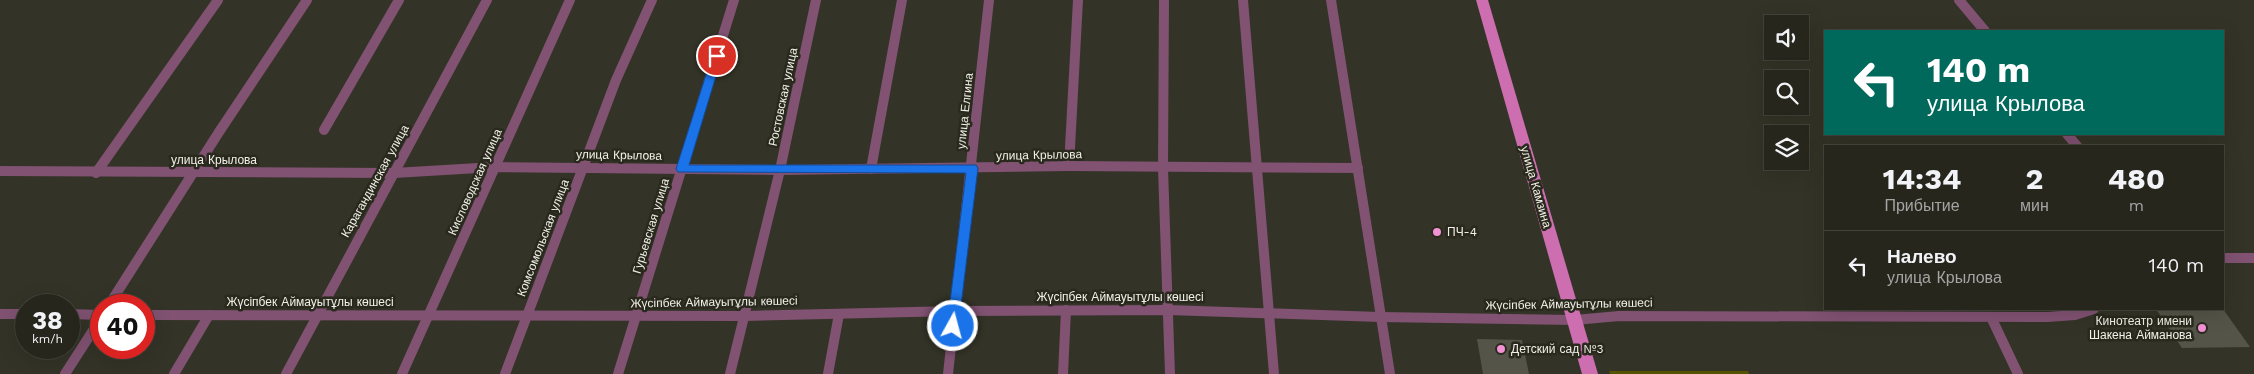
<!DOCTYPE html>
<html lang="ru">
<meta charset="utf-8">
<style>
:root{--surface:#26261d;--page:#2e2e26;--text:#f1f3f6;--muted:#a4a5a4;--line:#42433b}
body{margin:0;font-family:"Work Sans",sans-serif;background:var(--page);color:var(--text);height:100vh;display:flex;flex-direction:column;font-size:19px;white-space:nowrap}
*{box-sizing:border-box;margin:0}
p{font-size:16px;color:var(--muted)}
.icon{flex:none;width:28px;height:28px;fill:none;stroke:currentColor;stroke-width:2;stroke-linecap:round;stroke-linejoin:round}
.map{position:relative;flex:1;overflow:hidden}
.panel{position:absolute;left:1824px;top:145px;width:400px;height:165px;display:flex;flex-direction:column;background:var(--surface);border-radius:0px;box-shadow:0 5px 20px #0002,0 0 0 1px var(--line)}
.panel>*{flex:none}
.hud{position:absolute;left:1824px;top:30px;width:400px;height:105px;border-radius:0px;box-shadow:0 5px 20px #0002,0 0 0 1px var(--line);background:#00695c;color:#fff;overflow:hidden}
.controls{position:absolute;left:1764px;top:15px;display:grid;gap:10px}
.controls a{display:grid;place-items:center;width:45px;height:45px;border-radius:0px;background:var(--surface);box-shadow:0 5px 20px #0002,0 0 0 1px var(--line);font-size:25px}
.speed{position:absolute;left:15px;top:294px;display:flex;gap:10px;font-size:25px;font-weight:700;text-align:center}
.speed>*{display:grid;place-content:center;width:65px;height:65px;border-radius:50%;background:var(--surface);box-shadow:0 5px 20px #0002,0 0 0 1px var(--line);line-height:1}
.speed small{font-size:12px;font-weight:400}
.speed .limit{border:8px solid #d22;background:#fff;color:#111}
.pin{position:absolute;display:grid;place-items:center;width:42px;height:42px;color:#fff;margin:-21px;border:2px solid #fff;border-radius:50%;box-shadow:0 1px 5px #0007}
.me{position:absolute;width:55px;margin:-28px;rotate:7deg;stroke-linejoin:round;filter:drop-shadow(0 0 4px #0008)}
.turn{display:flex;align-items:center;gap:18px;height:105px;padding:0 20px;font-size:22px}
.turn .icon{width:65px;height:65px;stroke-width:2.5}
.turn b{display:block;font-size:35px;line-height:42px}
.eta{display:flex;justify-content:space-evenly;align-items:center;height:85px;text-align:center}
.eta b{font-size:30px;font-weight:700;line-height:35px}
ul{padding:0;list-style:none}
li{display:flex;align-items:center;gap:15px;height:70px;padding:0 20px;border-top:1px solid var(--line)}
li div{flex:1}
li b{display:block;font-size:19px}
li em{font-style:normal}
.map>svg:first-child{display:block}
.green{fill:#565300}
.building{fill:#545448}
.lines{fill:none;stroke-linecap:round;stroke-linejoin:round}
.minor{stroke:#815272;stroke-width:10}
.major{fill:#cd6eb1;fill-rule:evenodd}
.route{fill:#1a73e8;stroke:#114b97}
.poi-dot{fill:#f391d5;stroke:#29291d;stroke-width:2}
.labels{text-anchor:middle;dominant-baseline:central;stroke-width:5;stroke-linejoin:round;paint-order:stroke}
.street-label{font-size:12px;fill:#f1f1e9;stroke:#29291d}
.poi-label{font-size:12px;fill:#f1f1e9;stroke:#29291d;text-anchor:start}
</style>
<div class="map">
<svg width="2254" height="374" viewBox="0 0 2254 374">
<rect width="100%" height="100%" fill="#333327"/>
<polygon class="green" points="1609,371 1748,371 1749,374 1610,374"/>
<g class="building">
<polygon points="2156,309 2223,309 2250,347 2182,348"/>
<polygon points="1477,339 1522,340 1529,374 1483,374"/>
</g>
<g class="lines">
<g class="minor">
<polyline points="1164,0 1163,168 1170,374"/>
<polyline points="1243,0 1274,374"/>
<polyline points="1331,0 1390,374"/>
<polyline points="1959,0 1985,31"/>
<polyline points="324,130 399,0"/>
<polyline points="2067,134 2077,146"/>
<polyline points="1069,166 1078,0"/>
<polyline points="871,169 902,0"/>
<polyline points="0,171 394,173 495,167 780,170 1069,166 1358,168"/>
<polyline points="96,173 218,0"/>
<polyline points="2222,258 2254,258"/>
<polyline points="109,305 219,132 307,0"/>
<polyline points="0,314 26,314"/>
<polyline points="69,314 101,315"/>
<polyline points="144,315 745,316 955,311 1168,310 1380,317 1575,320 1619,316 2048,317 2075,315 2094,309"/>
<polyline points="1991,317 2018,374"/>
<polyline points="65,374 101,318"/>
<polyline points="174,374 209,315"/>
<polyline points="286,374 487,0"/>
<polyline points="402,374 570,0"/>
<polyline points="505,374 616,80 652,0"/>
<polyline points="618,374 734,0"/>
<polyline points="730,374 780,170 816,0"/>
<polyline points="828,374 839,314"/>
<polyline points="948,374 989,0"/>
<polyline points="1063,374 1066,310"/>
</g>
<polygon class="major" points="1476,0 1488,0 1598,374 1582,374"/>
</g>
<polygon class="route" points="717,53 722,56 689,165 976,165 978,168 958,330 949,330 947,326 966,173 678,172 676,169 712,56"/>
<g class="poi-dot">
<circle cx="1437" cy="232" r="5"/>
<circle cx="2202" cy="328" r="5"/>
<circle cx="1501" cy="349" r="5"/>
</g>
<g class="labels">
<g class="street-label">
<text transform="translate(783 97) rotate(-78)">Ростовская улица</text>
<text transform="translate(965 111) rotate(-84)">улица Елгина</text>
<text transform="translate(619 155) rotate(1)">улица Крылова</text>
<text transform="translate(1039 155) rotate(-1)">улица Крылова</text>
<text x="214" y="160">улица Крылова</text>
<text transform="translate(375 181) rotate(-61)">Карагандинская улица</text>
<text transform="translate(475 182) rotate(-66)">Кисловодская улица</text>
<text transform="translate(1536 187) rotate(74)">улица Камзина</text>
<text transform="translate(651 226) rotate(-73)">Гурьевская улица</text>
<text transform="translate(543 238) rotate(-69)">Комсомольская улица</text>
<text x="1120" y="297">Жүсіпбек Аймауытұлы көшесі</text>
<text x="310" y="302">Жүсіпбек Аймауытұлы көшесі</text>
<text transform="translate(714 302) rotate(-1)">Жүсіпбек Аймауытұлы көшесі</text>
<text transform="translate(1569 304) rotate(-1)">Жүсіпбек Аймауытұлы көшесі</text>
</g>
<g class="poi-label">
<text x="1447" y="232">ПЧ-4</text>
<text x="2192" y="321" text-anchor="end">Кинотеатр имени<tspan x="2192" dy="14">Шакена Айманова</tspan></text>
<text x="1511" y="349">Детский сад №3</text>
</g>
</g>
</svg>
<div class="controls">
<a><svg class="icon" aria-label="sound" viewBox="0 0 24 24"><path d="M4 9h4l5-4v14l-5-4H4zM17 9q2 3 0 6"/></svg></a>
<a><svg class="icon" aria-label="search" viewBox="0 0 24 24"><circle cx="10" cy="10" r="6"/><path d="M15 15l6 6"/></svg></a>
<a><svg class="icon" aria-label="layers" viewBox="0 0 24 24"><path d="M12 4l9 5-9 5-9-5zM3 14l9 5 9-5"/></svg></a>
</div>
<div class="speed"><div>38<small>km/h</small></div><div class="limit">40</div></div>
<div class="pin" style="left:717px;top:56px;background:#d93025"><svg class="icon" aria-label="arrive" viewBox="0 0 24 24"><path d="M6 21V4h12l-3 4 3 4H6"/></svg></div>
<svg class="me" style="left:953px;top:326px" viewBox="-20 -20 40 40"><circle r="17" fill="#1a73e8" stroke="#fff" stroke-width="3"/><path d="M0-11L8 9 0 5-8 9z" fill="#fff"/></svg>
<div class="hud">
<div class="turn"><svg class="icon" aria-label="left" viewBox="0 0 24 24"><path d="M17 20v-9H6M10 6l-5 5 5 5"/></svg><div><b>140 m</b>улица Крылова</div></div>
</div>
<section class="panel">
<div class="eta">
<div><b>14:34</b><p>Прибытие</p></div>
<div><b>2</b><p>мин</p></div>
<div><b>480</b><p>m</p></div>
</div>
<ul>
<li><svg class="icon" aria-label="left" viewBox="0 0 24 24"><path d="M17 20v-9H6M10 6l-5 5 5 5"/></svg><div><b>Налево</b><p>улица Крылова</p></div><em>140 m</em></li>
</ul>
</section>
</div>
